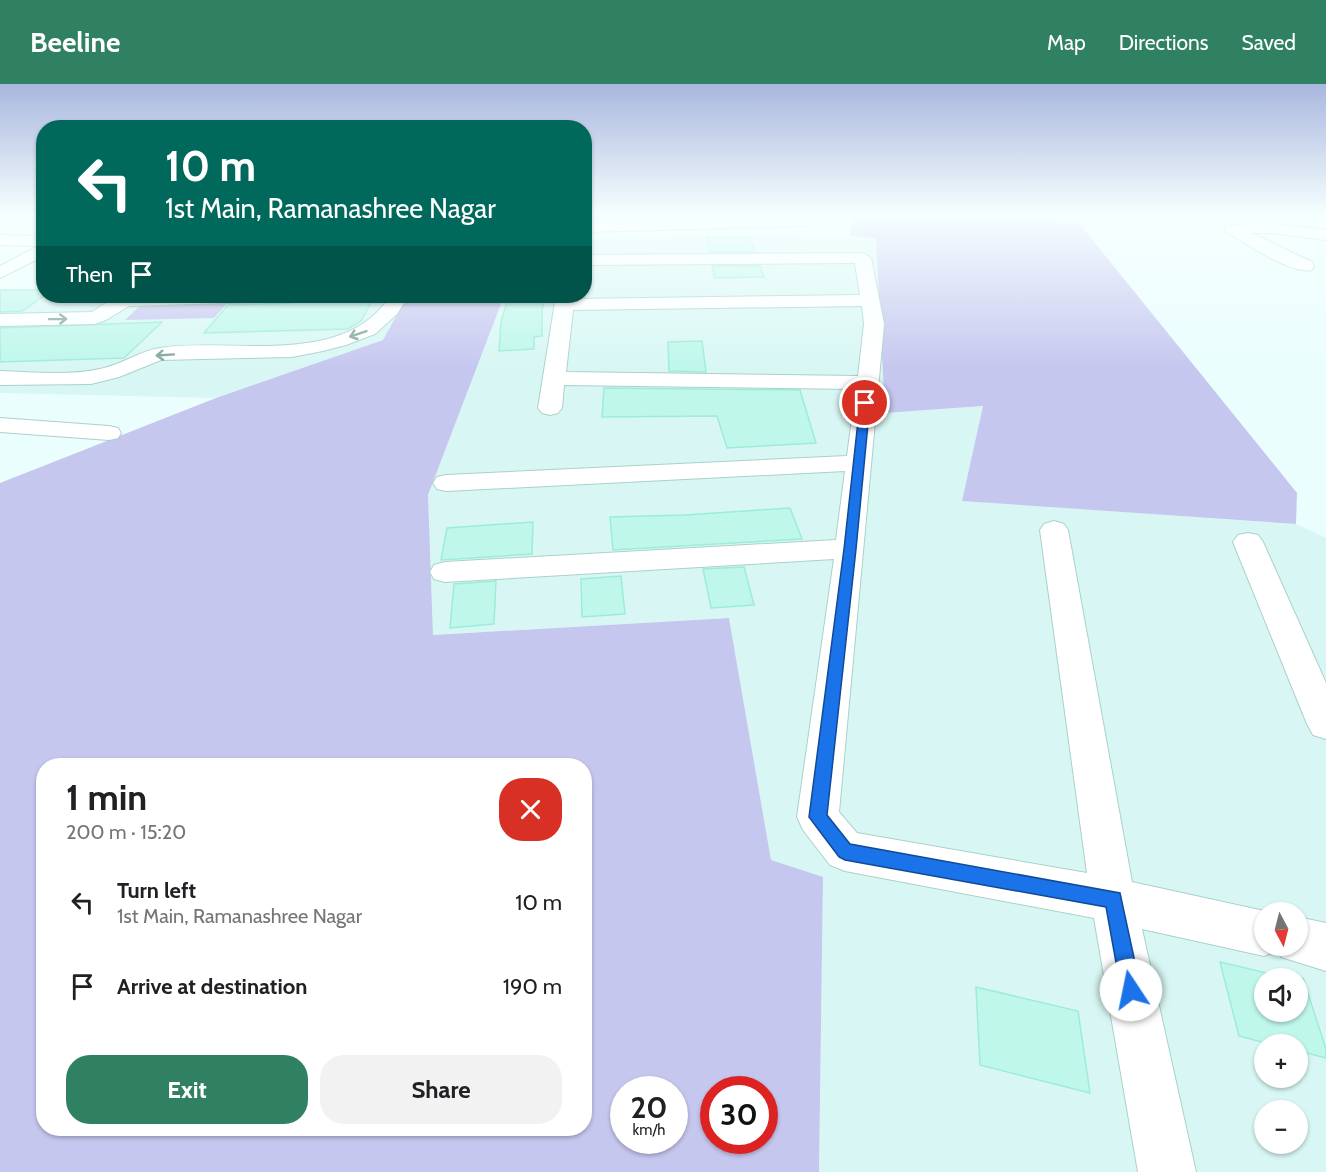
<!DOCTYPE html>
<meta charset="utf-8">
<style>
:root{--surface:#fff;--page:#f2f2f2;--text:#202124;--muted:#757577;--accent:#308062}
body{margin:0;font-family:Cabin,sans-serif;background:var(--page);color:var(--text);height:100vh;display:flex;flex-direction:column;font-size:22px;white-space:nowrap}
*{box-sizing:border-box;margin:0}
p{font-size:20px;color:var(--muted)}
.icon{flex:none;width:33px;height:33px;fill:none;stroke:currentColor;stroke-width:2;stroke-linecap:round;stroke-linejoin:round}
.map{position:relative;flex:1;overflow:hidden}
.panel{position:absolute;left:36px;top:674px;width:556px;height:378px;display:flex;flex-direction:column;background:var(--surface);border-radius:24px;box-shadow:0 2px 4px #0004}
.panel>*{flex:none}
.guide{position:absolute;left:36px;top:36px;width:556px;height:183px;border-radius:24px;box-shadow:0 2px 4px #0004;background:#00695c;color:#fff;overflow:hidden}
.needle{width:39px;rotate:173deg}
.fabs{position:absolute;left:1254px;top:818px;display:grid;gap:12px}
.fabs a{display:grid;place-items:center;width:54px;height:54px;border-radius:50%;background:var(--surface);box-shadow:0 2px 4px #0004;font-size:30px}
.speed{position:absolute;left:610px;top:992px;display:flex;gap:12px;font-size:30px;font-weight:700;text-align:center}
.speed>*{display:grid;place-content:center;width:78px;height:78px;border-radius:50%;background:var(--surface);box-shadow:0 2px 4px #0004;line-height:1}
.speed small{font-size:15px;font-weight:400}
.speed .limit{border:9px solid #d22;background:#fff;color:#111}
.pin{position:absolute;display:grid;place-items:center;width:51px;height:51px;color:#fff;margin:-26px;border:3px solid #fff;border-radius:50%;box-shadow:0 2px 6px #0007}
.me{position:absolute;width:66px;margin:-33px;rotate:349deg;stroke-linejoin:round;filter:drop-shadow(0 0 4px #0008)}
.turn{display:flex;align-items:center;gap:21px;height:126px;padding:0 30px;font-size:27px}
.turn .icon{width:78px;height:78px;stroke-width:2.5}
.turn b{display:block;font-size:42px;line-height:51px}
.then{display:flex;align-items:center;height:57px;padding:0 30px;background:#0003;gap:12px;font-size:22px}
.round{display:grid;place-items:center;flex:none;width:63px;height:63px;border-radius:24px;background:var(--page)}
.overview{display:flex;align-items:center;justify-content:space-between;height:102px;padding:0 30px}
h1{font-size:36px;font-weight:700;line-height:45px}
.cta{display:flex;gap:12px;margin-top:auto;padding:12px 30px}
.cta a{flex:1;height:69px;border-radius:24px;background:var(--accent);color:#fff;font-size:24px;font-weight:700;line-height:69px;text-align:center}
.cta a+a{background:var(--page);color:var(--text)}
ul{padding:0;list-style:none}
li{display:flex;align-items:center;gap:18px;height:84px;padding:0 30px}
li div{flex:1}
li b{display:block;font-size:22px}
li em{font-style:normal}
header{display:flex;align-items:center;gap:36px;box-sizing:border-box;height:84px;padding:0 30px;background:var(--accent);color:#fff}
header strong{font-size:28px}
nav{display:flex;gap:33px;margin-inline-start:auto;font-size:21px}
.map>svg:first-child{display:block}
.residential{fill:#d8f7f4;fill-rule:evenodd}
.green{fill:#c6c7ef;fill-rule:evenodd}
.building{fill:#bff7eb;stroke:#9decd9;stroke-width:1.5}
.lines{fill:none;stroke-linecap:round;stroke-linejoin:round}
.minor-casing{stroke:#aad1ca;stroke-width:2}
.minor{fill:#fff;fill-rule:evenodd}
.oneway{stroke:#80a59b}
.route{fill:#1a73e8;stroke:#114b97;stroke-width:1.5}
</style>
<header>
<strong>Beeline</strong>
<nav><a>Map</a><a>Directions</a><a>Saved</a></nav>
</header>
<div class="map">
<svg width="1326" height="1088" viewBox="0 0 1326 1088">
<rect width="100%" height="100%" fill="#eafefe"/>
<g class="residential">
<path d="M 690,152 L 876,153 L 885,329 L 983,322 L 963,417 L 1296,440 L 1326,454 L 1326,1088 L 819,1088 L 823,794 L 771,776 L 729,534 L 433,551 L 428,411 L 504,212 L 585,212 L 585,156 ZM 1264,828 L 1298,828 L 1298,861 L 1264,861 ZM 1264,894 L 1298,894 L 1298,927 L 1264,927 ZM 1264,960 L 1298,960 L 1298,993 L 1264,993 ZM 1264,1026 L 1298,1026 L 1298,1059 L 1264,1059 Z"/>
<polygon points="49,212 407,212 383,256 216,314 0,309 0,218 39,217"/>
</g>
<g class="green">
<polygon points="853,132 1057,132 1056,137 1078,138 1297,409 1296,440 962,417 983,322 885,329 876,154 850,152"/>
<path d="M 407,212 L 504,212 L 428,411 L 433,551 L 729,534 L 771,776 L 823,793 L 819,1088 L 0,1088 L 0,399 L 216,314 L 383,256 ZM 44,681 L 585,681 L 585,1044 L 44,1044 ZM 624,1005 L 675,1005 L 675,1056 L 624,1056 ZM 714,1005 L 765,1005 L 765,1056 L 714,1056 Z"/>
<polygon points="229,217 214,234 125,236 143,219"/>
</g>
<g class="building">
<polygon points="707,153 750,153 755,168 710,168"/>
<polygon points="712,182 760,182 764,193 715,194"/>
<polygon points="0,206 44,206 44,212 22,227 0,228"/>
<polygon points="509,212 545,212 542,227 542,252 534,253 534,265 499,267 501,238"/>
<polygon points="374,213 361,237 348,245 204,249 228,221 292,219 301,215"/>
<polygon points="162,238 124,274 0,278 0,244"/>
<polygon points="702,257 706,288 669,287 668,258"/>
<polygon points="604,304 800,306 816,359 727,364 717,332 602,333"/>
<polygon points="790,424 802,455 613,466 610,433 685,431"/>
<polygon points="533,438 532,470 441,476 447,444"/>
<polygon points="744,483 754,521 711,524 703,485"/>
<polygon points="621,492 625,530 582,533 581,495"/>
<polygon points="496,497 494,540 450,544 454,500"/>
<polygon points="1220,878 1288,894 1264,894 1264,927 1298,927 1298,895 1303,894 1326,965 1326,974 1298,967 1298,960 1269,960 1239,952"/>
<polygon points="976,903 1078,927 1090,1009 980,981"/>
</g>
<g class="lines">
<defs>
<g id="minor">
<path d="M 1244,132 L 1259,132 L 1274,140 L 1326,146 L 1326,156 L 1270,149 L 1251,149 L 1312,178 L 1314,182 L 1312,186 C 1292,191 1245,159 1227,148 L 1224,145 L 1227,142 L 1251,140 L 1245,136 Z"/>
<polygon points="829,133 834,135 837,138 834,141 585,148 585,138"/>
<polygon points="0,151 44,152 44,172 0,194 0,182 38,162 0,161"/>
<path d="M 863,169 L 871,174 L 884,240 L 839,728 L 857,749 L 1087,789 L 1040,446 L 1044,440 L 1054,437 L 1064,440 L 1068,446 L 1132,798 L 1269,828 L 1264,828 L 1264,861 L 1298,861 L 1298,833 L 1326,839 L 1326,887 L 1281,873 L 1279,866 L 1264,872 L 1142,845 L 1196,1088 L 1138,1088 L 1094,834 L 845,787 L 830,781 L 803,746 L 797,733 L 834,475 L 445,498 L 434,495 L 430,488 L 434,481 L 445,478 L 836,456 L 845,387 L 446,407 L 437,405 L 433,399 L 437,393 L 446,391 L 847,372 L 856,305 L 564,301 L 562,324 L 558,329 L 550,331 L 542,329 L 538,324 L 556,212 L 574,212 L 574,215 L 860,211 L 855,179 L 585,181 L 585,171 ZM 862,222 L 864,240 L 858,292 L 566,288 L 573,226 Z"/>
<polygon points="124,212 301,212 298,216 292,217 129,222 106,236 95,240 0,242 0,230 92,228 112,215"/>
<path d="M 390,212 L 408,212 L 397,230 L 375,250 L 346,261 L 323,267 L 292,273 L 161,276 L 119,293 L 91,300 L 0,301 L 0,287 C 33,288 68,292 100,285 C 121,281 139,267 160,264 C 230,253 344,285 390,212 Z"/>
<polygon points="0,334 109,342 118,344 121,349 118,354 109,356 0,348"/>
<polygon points="1248,449 1258,451 1263,458 1326,599 1326,655 1313,651 1307,640 1233,458 1238,451"/>
</g>
</defs>
<use href="#minor" class="minor-casing"/>
<use href="#minor" class="minor"/>
</g>
<defs><path id="oneway-shaft" d="M-6 0H5M1.5-3L5.5 0L1.5 3" fill="none" stroke-width="1.6" stroke-linecap="round" stroke-linejoin="round" transform="scale(1.5)"/></defs>
<g class="oneway">
<use href="#oneway-shaft" transform="translate(58 235) rotate(-1)"/>
<use href="#oneway-shaft" transform="translate(358 250) rotate(161)"/>
<use href="#oneway-shaft" transform="translate(165 271) rotate(176)"/>
</g>
<linearGradient id="sky" x2="0" y2="1"><stop stop-color="#a9b7df"/><stop offset="0.46" stop-color="#f6ffff"/><stop offset="1" stop-color="#f6ffff" stop-opacity="0"/></linearGradient>
<rect width="1326" height="284" fill="url(#sky)"/>
<polygon class="route" points="865,316 870,319 856,465 827,731 850,760 1120,809 1141,906 1138,914 1131,917 1124,914 1121,906 1106,823 845,776 839,773 809,733 844,465 860,319"/>
</svg>
<div class="fabs">
<a><svg class="needle" viewBox="-14 -14 28 28"><path d="M0-13l5 13h-10z" fill="#e53935"/><path d="M0 13l5-13h-10z" fill="#757577"/></svg></a>
<a><svg class="icon" aria-label="sound" viewBox="0 0 24 24"><path d="M4 9h4l5-4v14l-5-4H4zM17 9q2 3 0 6"/></svg></a>
<a>+</a>
<a>−</a>
</div>
<div class="speed"><div>20<small>km/h</small></div><div class="limit">30</div></div>
<div class="pin" style="left:865px;top:319px;background:#d93025"><svg class="icon" aria-label="arrive" viewBox="0 0 24 24"><path d="M6 21V4h12l-3 4 3 4H6"/></svg></div>
<svg class="me" style="left:1131px;top:906px" viewBox="-20 -20 40 40"><circle r="19" fill="#fff"/><path d="M0-13L10 11 0 6-10 11z" fill="#1a73e8"/></svg>
<div class="guide">
<div class="turn"><svg class="icon" aria-label="left" viewBox="0 0 24 24"><path d="M17 20v-9H6M10 6l-5 5 5 5"/></svg><div><b>10 m</b>1st Main, Ramanashree Nagar</div></div>
<div class="then">Then<svg class="icon" aria-label="arrive" viewBox="0 0 24 24"><path d="M6 21V4h12l-3 4 3 4H6"/></svg></div>
</div>
<section class="panel">
<div class="overview"><div><h1>1 min</h1><p>200 m · 15:20</p></div><a class="round" style="background:#d93025;color:#fff"><svg class="icon" aria-label="close" viewBox="0 0 24 24"><path d="M6 6l12 12M18 6L6 18"/></svg></a></div>
<ul>
<li><svg class="icon" aria-label="left" viewBox="0 0 24 24"><path d="M17 20v-9H6M10 6l-5 5 5 5"/></svg><div><b>Turn left</b><p>1st Main, Ramanashree Nagar</p></div><em>10 m</em></li>
<li><svg class="icon" aria-label="arrive" viewBox="0 0 24 24"><path d="M6 21V4h12l-3 4 3 4H6"/></svg><div><b>Arrive at destination</b></div><em>190 m</em></li>
</ul>
<div class="cta"><a>Exit</a><a>Share</a></div>
</section>
</div>
